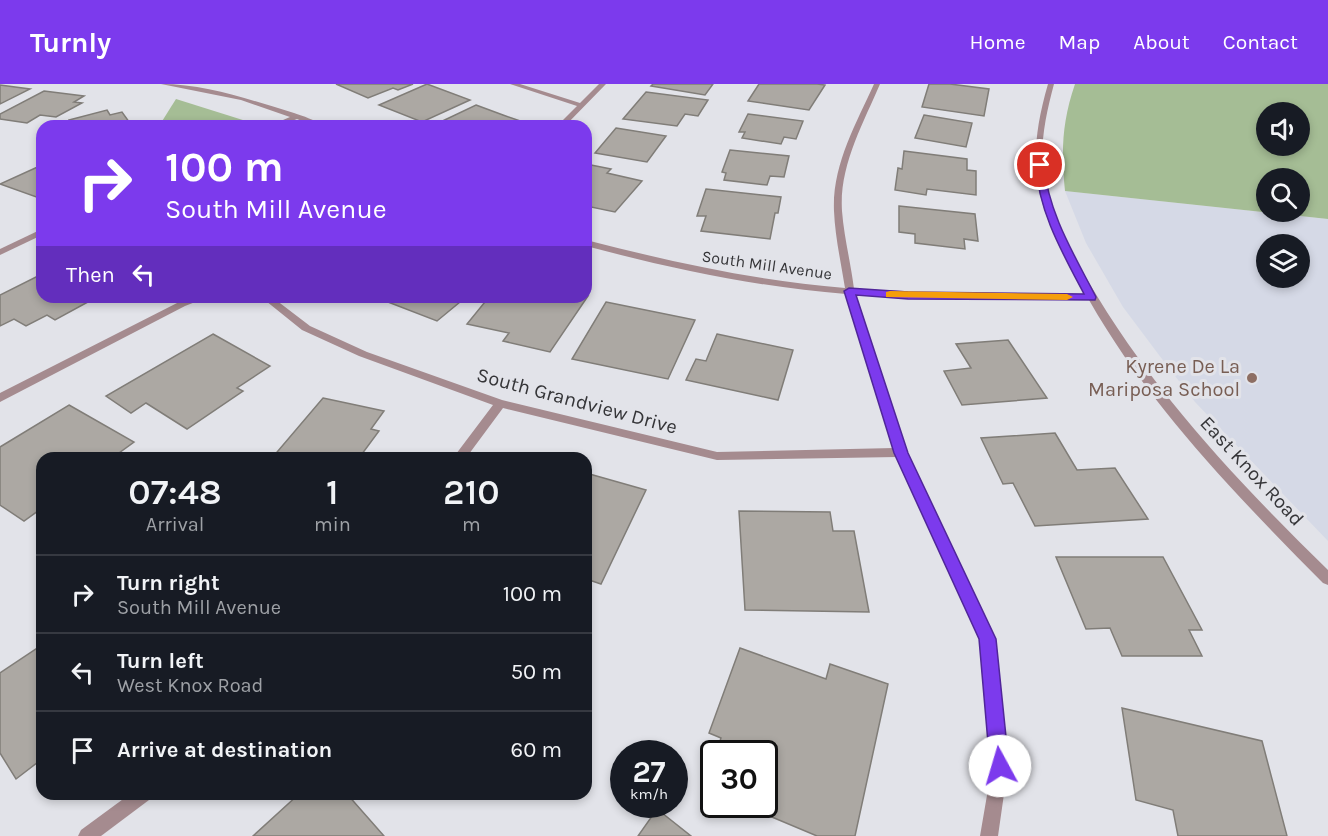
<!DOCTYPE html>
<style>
:root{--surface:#171b24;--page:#242831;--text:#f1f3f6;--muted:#9ea1a6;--line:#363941;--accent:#7c3aed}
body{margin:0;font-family:Karla,sans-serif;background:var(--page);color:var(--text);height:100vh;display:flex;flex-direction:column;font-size:22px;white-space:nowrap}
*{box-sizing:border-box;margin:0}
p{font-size:20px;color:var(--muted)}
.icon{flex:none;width:33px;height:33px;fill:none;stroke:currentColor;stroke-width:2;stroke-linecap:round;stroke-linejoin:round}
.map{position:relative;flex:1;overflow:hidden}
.drawer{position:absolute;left:36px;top:368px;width:556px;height:348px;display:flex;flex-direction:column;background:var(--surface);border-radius:18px;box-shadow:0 3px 9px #0003}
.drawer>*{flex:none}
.banner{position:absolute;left:36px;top:36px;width:556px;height:183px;border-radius:18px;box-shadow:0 3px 9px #0003;background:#7c3aed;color:#fff;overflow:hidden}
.controls{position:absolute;left:1256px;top:18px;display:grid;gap:12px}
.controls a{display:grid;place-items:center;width:54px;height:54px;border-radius:50%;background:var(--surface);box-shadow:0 3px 9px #0003;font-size:30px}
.speed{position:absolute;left:610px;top:656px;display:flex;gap:12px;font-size:30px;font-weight:700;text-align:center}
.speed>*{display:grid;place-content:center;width:78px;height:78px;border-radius:50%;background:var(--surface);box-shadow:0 3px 9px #0003;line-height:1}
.speed small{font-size:15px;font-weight:400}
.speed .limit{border:3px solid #111;border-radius:9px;background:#fff;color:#111}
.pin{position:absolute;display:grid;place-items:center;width:51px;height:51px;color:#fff;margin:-26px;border:3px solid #fff;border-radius:50%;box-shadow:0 2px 6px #0007}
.me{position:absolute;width:66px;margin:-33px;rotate:354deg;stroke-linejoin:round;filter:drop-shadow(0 0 4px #0008)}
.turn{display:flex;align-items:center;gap:21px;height:126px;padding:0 30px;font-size:27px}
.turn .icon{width:78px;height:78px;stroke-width:2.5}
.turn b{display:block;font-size:42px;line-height:51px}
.then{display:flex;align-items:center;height:57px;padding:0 30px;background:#0003;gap:12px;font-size:22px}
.eta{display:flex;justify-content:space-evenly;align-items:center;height:102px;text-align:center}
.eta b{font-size:36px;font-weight:600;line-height:42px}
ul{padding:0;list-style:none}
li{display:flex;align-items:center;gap:18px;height:78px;padding:0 30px;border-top:2px solid var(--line)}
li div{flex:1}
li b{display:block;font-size:22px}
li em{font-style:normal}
header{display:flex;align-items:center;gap:36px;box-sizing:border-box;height:84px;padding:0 30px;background:var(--accent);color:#fff}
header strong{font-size:28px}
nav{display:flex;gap:33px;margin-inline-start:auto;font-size:21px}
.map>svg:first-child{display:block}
.built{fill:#d5d9e6;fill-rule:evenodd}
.green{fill:#a5bd95;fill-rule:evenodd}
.building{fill:#aca8a3;stroke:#807d78;stroke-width:1.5}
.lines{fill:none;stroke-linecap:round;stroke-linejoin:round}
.minor{fill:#a58b8f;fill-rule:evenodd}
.route{fill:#7c3aed;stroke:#51269a;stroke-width:1.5}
.slow{fill:#f59e0b}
.education-dot{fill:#8d6e63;stroke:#e2e3e9;stroke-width:2}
.labels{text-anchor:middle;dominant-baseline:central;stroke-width:6;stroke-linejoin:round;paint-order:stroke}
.far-street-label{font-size:16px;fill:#353538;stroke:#e2e3e9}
.education-label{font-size:20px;fill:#785e54;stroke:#e2e3e9;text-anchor:end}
.street-label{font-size:20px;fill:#353538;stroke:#e2e3e9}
</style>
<header>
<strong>Turnly</strong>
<nav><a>Home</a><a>Map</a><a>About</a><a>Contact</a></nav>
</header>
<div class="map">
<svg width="1328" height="752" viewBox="0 0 1328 752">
<rect width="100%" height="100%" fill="#e2e3e9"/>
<path class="built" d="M 1065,107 L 1328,135 L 1328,457 L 1195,318 L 1159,271 L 1123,223 L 1086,159 ZM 1266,160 L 1299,160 L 1299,194 L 1266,194 Z"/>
<g class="green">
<path d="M 1075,0 L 1328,0 L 1328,135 L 1065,107 C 1061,67 1062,38 1075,0 ZM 1266,28 L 1299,28 L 1299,62 L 1266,62 ZM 1266,94 L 1299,94 L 1299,128 L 1266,128 Z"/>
<polygon points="176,15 246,37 234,42 159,42"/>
</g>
<g class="building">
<polygon points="336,0 413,0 398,6 393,4 368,14"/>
<polygon points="427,0 470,16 422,38 379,21"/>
<polygon points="653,0 713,0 705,11 651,2"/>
<polygon points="759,0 817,0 825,1 809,26 748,17"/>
<polygon points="929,0 950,0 989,5 984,32 922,23"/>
<polygon points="0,1 30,5 0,20"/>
<polygon points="44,7 84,12 74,18 82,19 56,33 40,31 27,39 0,35 0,30"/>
<polygon points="646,8 708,16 698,32 685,30 677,42 623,35"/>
<polygon points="476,21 503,31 523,38 516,42 432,42"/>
<polygon points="107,26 110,31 122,28 132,42 72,42 69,36"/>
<polygon points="748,30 803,37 796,55 784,53 781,60 742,54 745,48 739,48"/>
<polygon points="924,31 972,39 966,63 915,54"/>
<polygon points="616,44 666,52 647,78 595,69"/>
<polygon points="730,66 789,72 784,93 770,92 767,101 724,96 726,89 722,88"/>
<polygon points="904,67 967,75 967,86 976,87 976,111 927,105 926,111 895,106 898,84 902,85"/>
<polygon points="586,80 611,85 607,89 642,97 615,128 586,122"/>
<polygon points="42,81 42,115 0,100"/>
<polygon points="706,105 781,113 778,129 775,129 770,155 701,147 706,132 697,132"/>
<polygon points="899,122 975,130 978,157 964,155 965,165 915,159 915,150 899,148"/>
<polygon points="42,190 42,213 97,213 55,236 47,231 26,242 14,235 0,242 0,211"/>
<polygon points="586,212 588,212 550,268 503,257 509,249 467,240 489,213"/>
<polygon points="375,213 466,213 437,237"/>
<polygon points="606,218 695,236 668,295 572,275"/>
<polygon points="213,250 270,282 237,304 243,307 187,345 146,319 131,329 106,312"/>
<polygon points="717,250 793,266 778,316 686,296 696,275 706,277"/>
<polygon points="1008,256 1047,314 962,321 944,287 971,284 956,260"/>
<polygon points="323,314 384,327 371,345 379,347 359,374 272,374"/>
<polygon points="69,321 134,358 112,374 42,374 42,424 24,437 0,421 0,363"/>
<polygon points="1055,349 1077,386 1115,384 1148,435 1035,442 1013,399 1003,400 981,354"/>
<polygon points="586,389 646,406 601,500 586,495"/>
<polygon points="739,427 830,428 833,447 854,447 869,528 745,526"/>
<polygon points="1056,473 1163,473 1202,546 1189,546 1202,572 1122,572 1110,544 1086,545"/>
<polygon points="42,561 42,675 16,695 0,669 0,589"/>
<polygon points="740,564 826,595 830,580 888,600 855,752 817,752 741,720 765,720 765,669 716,669 721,654 709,649"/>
<polygon points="1122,624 1262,657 1287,752 1178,752 1173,726 1136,716"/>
<polygon points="714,674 714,709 704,704"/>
<polygon points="299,710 347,710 384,752 253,752"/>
<polygon points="657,725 691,752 638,752"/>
</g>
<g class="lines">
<g class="minor">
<path d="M 161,0 C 207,0 250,16 294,29 C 303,32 315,36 324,42 L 314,42 L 297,35 L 279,42 L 269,42 L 290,33 L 241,16 Z"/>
<polygon points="510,0 520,0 580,19 599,0 606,0 565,42 557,42 577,22"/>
<path d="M 874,0 L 880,0 C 863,40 839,82 842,127 C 844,153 851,180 854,205 L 955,209 L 1086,210 C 1041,130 1021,93 1048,0 L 1054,0 C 1045,33 1038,68 1045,103 C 1052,136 1071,168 1088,197 C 1152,307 1238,398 1328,486 L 1328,501 L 1323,499 C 1237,412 1150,323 1089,216 L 955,215 L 856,211 L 907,368 L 994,555 L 1008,682 L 998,752 L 980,752 L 992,682 L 980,555 L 897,373 L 717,376 L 503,324 L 466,374 L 453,374 L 493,321 L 359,272 L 302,246 L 261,213 L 272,213 L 310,242 L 367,268 L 502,316 L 717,368 L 894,364 L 846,210 C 758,203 672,185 586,162 L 586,156 C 672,178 757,197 845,204 C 841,179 835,152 834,127 C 832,81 856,40 874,0 Z"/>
<polygon points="42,145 42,151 0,171 0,165"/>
<polygon points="193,213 208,213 185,222 0,318 0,309 179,218"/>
<polygon points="130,710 151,710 149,716 101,752 78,752 81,746"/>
</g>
</g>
<path class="route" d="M 1040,79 L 1044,81 C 1048,129 1075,172 1096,213 L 1095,216 L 908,215 L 856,211 L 908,369 L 996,555 L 1009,682 L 1006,689 L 1000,691 L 993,689 L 990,682 L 979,555 L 894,369 L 844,207 L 849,204 L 908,208 L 1084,210 C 1063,170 1038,127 1036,81 Z"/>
<polygon class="slow" points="890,207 1067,210 1073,213 1067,216 886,213 886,208"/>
<circle class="education-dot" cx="1252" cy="294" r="6"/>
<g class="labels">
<g class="far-street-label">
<text transform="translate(767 181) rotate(8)">South Mill Avenue</text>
</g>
<g class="education-label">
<text x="1240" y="282">Kyrene De La<tspan x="1240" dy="23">Mariposa School</tspan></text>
</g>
<g class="street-label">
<text transform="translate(577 317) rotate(15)">South Grandview Drive</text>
<text transform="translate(1252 387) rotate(47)">East Knox Road</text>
</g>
</g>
</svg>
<div class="controls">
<a><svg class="icon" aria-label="sound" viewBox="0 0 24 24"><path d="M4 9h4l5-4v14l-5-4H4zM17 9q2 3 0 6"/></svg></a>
<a><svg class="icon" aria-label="search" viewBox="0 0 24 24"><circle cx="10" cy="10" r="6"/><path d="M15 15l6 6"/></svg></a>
<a><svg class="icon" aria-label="layers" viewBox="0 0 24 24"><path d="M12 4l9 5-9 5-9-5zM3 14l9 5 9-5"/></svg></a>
</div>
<div class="speed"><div>27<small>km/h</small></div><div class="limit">30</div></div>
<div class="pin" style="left:1040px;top:81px;background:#d93025"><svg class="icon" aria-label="arrive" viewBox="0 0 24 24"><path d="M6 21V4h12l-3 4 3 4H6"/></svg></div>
<svg class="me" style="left:1000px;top:682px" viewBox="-20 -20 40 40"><circle r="19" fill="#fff"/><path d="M0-13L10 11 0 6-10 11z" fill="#7c3aed"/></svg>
<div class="banner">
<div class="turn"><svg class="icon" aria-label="right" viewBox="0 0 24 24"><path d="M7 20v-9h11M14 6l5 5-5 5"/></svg><div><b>100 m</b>South Mill Avenue</div></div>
<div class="then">Then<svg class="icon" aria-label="left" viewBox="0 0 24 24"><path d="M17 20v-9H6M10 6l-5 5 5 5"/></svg></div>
</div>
<section class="drawer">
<div class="eta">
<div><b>07:48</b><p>Arrival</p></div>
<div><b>1</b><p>min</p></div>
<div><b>210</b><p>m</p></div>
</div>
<ul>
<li><svg class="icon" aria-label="right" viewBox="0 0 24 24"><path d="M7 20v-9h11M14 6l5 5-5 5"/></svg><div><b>Turn right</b><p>South Mill Avenue</p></div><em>100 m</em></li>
<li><svg class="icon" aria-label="left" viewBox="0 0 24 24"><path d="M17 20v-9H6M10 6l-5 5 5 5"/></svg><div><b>Turn left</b><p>West Knox Road</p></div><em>50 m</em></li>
<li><svg class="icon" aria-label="arrive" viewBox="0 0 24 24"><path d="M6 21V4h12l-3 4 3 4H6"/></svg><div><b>Arrive at destination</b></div><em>60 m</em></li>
</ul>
</section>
</div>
